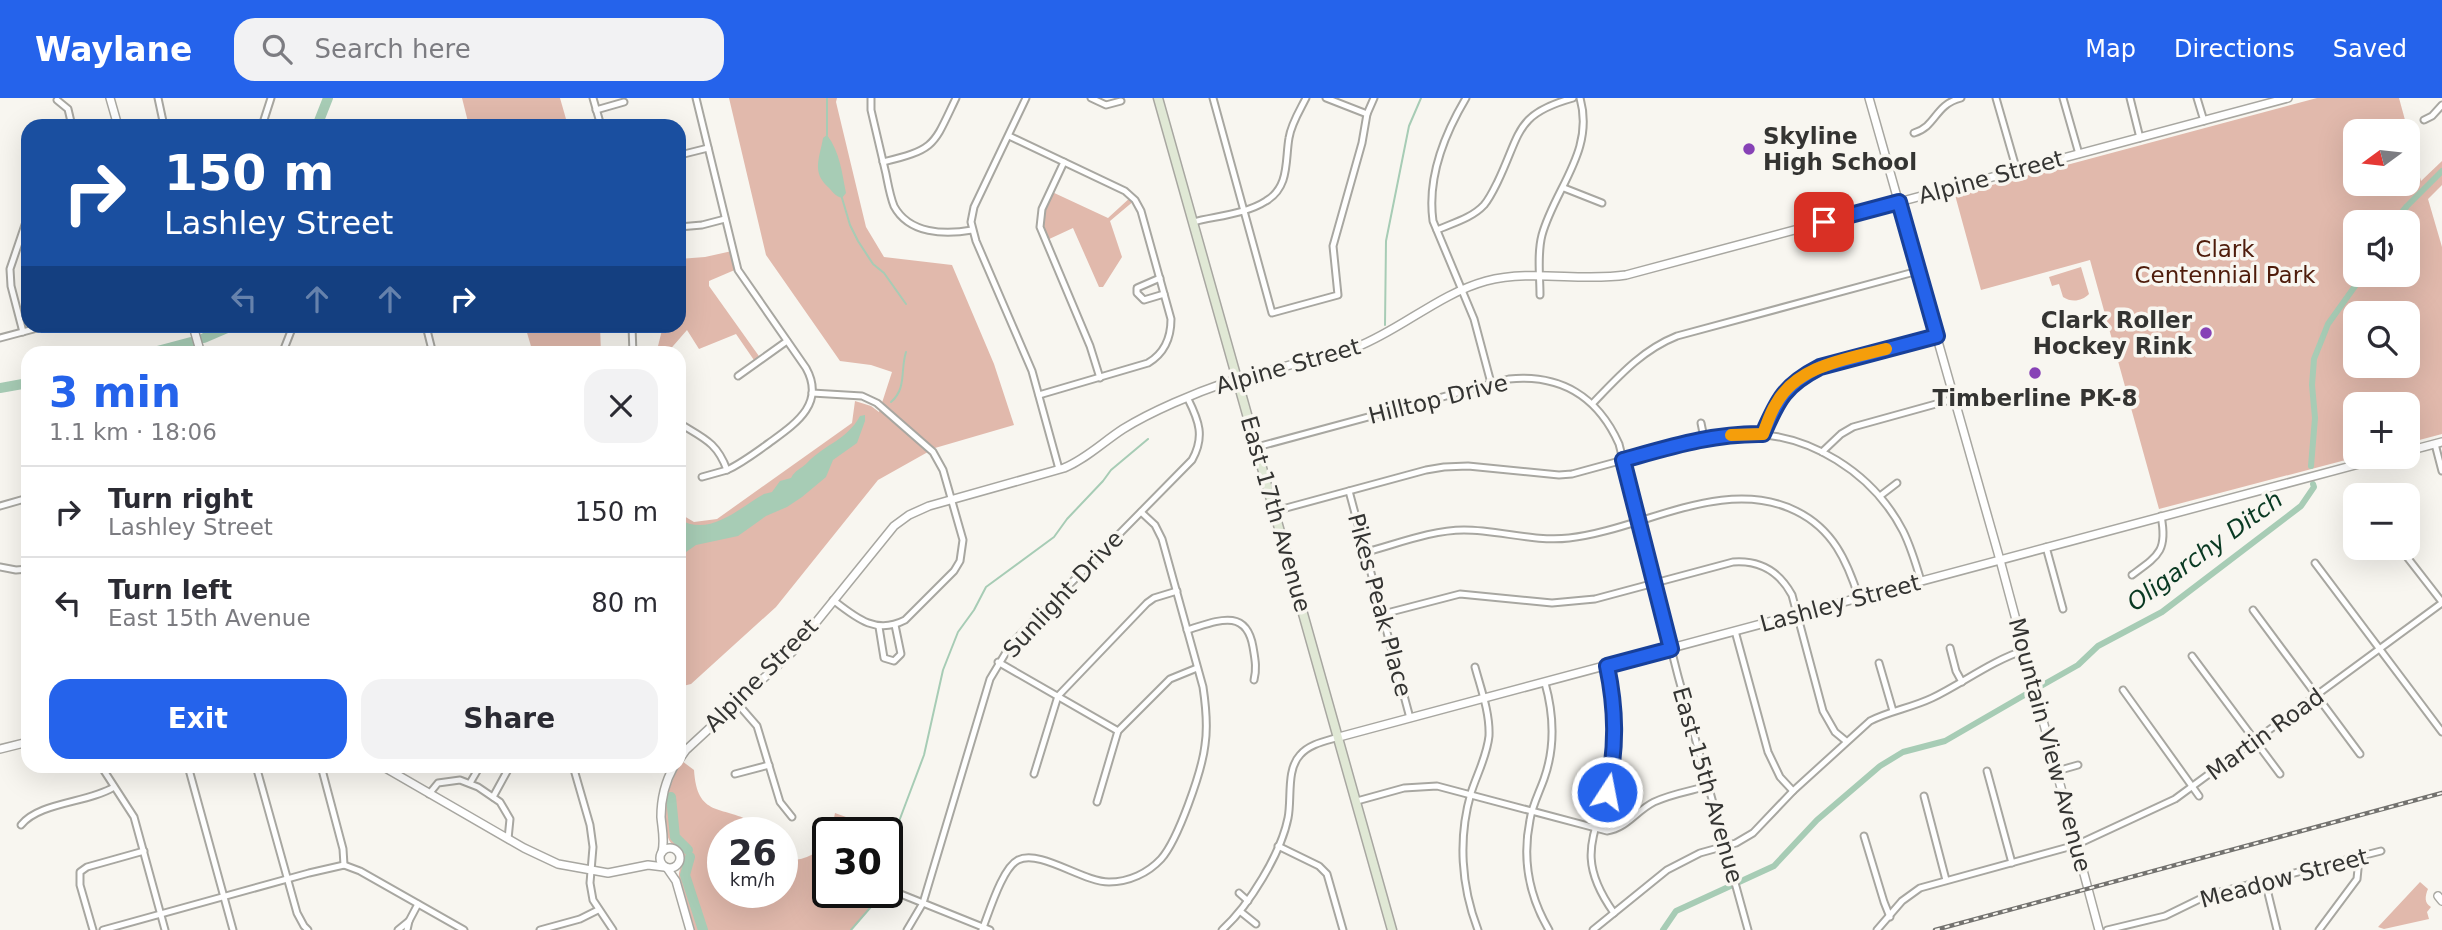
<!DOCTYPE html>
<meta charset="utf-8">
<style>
:root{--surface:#fff;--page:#f2f2f3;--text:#2b2b33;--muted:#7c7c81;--line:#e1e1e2;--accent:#2563eb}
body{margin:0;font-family:"DejaVu Sans",sans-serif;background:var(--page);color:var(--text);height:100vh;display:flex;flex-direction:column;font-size:26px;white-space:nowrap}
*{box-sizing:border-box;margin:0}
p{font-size:23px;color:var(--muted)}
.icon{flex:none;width:38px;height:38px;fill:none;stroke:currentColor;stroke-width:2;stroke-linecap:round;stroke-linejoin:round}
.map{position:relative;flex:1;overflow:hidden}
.details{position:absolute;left:21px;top:248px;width:665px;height:427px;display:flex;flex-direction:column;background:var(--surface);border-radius:21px;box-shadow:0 7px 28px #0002}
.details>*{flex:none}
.guide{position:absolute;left:21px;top:21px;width:665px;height:214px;border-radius:21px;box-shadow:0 7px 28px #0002;background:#1a4fa0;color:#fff;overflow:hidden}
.needle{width:46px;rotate:255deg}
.controls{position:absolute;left:2343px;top:21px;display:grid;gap:14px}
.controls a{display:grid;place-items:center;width:77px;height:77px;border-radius:14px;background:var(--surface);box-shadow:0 7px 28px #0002;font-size:35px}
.speed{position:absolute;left:707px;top:719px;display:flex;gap:14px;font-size:35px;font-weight:700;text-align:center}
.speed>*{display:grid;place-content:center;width:91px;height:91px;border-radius:50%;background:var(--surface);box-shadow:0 7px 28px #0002;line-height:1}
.speed small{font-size:18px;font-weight:400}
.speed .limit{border:4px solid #111;border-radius:10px;background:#fff;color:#111}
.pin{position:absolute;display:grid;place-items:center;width:60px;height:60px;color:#fff;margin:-30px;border-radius:14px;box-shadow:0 4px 10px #0006}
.me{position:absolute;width:77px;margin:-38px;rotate:11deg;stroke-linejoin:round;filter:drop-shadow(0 0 5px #0008)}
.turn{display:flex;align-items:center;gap:24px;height:147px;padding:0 28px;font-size:32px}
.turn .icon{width:91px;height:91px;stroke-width:2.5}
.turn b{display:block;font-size:49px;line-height:60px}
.lanes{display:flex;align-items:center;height:66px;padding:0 28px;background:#0003;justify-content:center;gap:35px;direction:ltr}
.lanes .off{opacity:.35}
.round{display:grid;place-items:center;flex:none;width:74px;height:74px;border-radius:21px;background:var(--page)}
.overview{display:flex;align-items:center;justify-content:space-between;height:119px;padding:0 28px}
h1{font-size:42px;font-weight:600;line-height:52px;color:var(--accent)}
.cta{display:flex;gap:14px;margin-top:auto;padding:14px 28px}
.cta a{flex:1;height:80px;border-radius:21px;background:var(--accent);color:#fff;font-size:28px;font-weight:600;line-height:80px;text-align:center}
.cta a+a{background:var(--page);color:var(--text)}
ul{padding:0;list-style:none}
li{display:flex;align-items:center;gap:21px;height:91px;padding:0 28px;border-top:2px solid var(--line)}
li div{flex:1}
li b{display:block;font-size:26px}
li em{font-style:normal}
header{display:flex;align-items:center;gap:42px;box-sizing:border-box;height:98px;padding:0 35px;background:var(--accent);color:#fff}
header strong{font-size:33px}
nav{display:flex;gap:38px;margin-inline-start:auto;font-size:24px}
.search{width:490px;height:63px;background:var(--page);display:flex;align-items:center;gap:18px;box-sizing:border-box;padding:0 24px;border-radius:21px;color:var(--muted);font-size:26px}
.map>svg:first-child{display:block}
.green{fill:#e1b9ac;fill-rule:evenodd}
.water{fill:#a7ccb5}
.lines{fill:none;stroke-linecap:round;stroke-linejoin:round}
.stream{stroke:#a7ccb5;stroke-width:2}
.canal{stroke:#a7ccb5;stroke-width:6}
.river{stroke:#a7ccb5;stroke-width:10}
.minor-casing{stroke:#a8a7a1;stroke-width:9}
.tertiary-casing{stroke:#a8a7a1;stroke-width:10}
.secondary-casing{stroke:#a8a7a1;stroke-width:11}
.minor{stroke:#fff;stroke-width:5}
.tertiary{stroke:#fff;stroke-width:7}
.secondary{stroke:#e0e8d5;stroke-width:8}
.rail-casing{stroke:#73726f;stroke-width:4.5}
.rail{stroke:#f8f6f0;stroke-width:2;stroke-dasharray:5;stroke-linecap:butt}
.route-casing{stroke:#184099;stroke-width:18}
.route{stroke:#2563eb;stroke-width:12}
.slow{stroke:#f59e0b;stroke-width:12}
.poi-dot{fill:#8742b6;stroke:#f8f6f0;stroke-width:2.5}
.labels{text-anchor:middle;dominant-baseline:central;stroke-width:7;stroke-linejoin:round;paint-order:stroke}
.poi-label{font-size:23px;font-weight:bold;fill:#343432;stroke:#f8f6f0;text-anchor:start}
.street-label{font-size:23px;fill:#343432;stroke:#f8f6f0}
.park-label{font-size:23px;fill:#4e1c0b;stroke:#f8f6f0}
.water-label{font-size:24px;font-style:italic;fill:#093922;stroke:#f8f6f0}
</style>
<header>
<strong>Waylane</strong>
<div class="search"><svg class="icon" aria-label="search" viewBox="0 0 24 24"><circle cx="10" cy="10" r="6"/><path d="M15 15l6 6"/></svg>Search here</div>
<nav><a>Map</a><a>Directions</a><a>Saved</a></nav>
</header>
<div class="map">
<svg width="2442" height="832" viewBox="0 0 2442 832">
<rect width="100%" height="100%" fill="#f8f6f0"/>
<g class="green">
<polygon points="462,0 560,0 568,28 469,28"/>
<polygon points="729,0 837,0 836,4 866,129 884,159 952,167 994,266 1014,327 935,350 878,382 776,509 691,586 679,589 679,415 694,424 717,421 852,325 855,303 871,308 879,314 892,274 871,267 840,263 766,157"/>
<path d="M 2317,0 L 2399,0 L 2408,33 L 2356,33 L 2356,86 L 2408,86 L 2408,35 L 2421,83 L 2442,63 L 2442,87 L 2428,101 L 2442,149 L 2442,336 L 2408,345 L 2408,306 L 2356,306 L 2357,359 L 2159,411 L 2090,162 L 1981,192 L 1955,97 ZM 2356,124 L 2408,124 L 2408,177 L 2356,177 ZM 2356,215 L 2408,215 L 2408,268 L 2356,268 Z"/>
<polygon points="1050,93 1108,120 1132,98 1135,102 1110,123 1122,159 1103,189 1099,189 1073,130 1045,143 1040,125"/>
<polygon points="732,153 737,171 709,183 709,188 761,261 756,265 736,236 699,251 687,232 667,255 656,256 663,228 679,228 679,161 705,159"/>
<path d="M 2081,169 L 2089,196 C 2082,203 2072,205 2063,199 L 2059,186 L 2052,188 L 2049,179 Z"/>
<polygon points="525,228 600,228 601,255 533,255"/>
<path d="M 682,663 L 694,672 C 697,720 722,707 752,724 L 755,735 L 723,735 L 723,794 L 782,794 L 782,761 C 799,765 818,757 828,743 L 828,794 L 880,795 L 876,803 L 851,832 L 694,832 C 689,815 683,797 679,779 C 678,772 684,766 682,758 C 681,750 672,749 669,742 C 658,717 669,685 682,663 Z"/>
<polygon points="835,715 868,727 884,719 898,726 887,774 887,735 831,735"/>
<path d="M 2420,784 L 2428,791 C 2425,798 2424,805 2431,809 L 2427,814 L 2429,821 L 2384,831 L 2378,829 Z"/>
</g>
<g class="water">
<path d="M 827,37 C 840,54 842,75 846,95 L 842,100 C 835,98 833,94 828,89 C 811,74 820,59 823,40 Z"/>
<path d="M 865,317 L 865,323 L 857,345 L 833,362 L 826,379 L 802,399 L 787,409 L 766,418 L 738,438 L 696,447 L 679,459 L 679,421 C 709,440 739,410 764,396 L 772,394 L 780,383 L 791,380 C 795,372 801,371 807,365 C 825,346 847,342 860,318 Z"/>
</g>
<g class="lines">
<g class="stream">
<polyline points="827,0 827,37"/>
<polyline points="842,100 850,127 858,143 873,166 884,175 906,206"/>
<polyline points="1385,227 1386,143 1409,28 1421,0"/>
<path d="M 891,304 C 907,290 900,273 906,254"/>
<polyline points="887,774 898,726 924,657 943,572 958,534 974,512 986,489 1054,439 1067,421 1103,383 1111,372 1148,341"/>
<polyline points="851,832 876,803 880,794"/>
</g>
<g class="canal">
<polyline points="2394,124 2407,108 2442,73"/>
<polyline points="2311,368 2315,320 2312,287 2314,261 2328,226 2363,177"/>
<polyline points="2041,588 2078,567 2098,548 2162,514 2301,408 2314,389 2313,386"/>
<polyline points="1663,832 1676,813 1774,768 1817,722 1880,668 1903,654 1945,643 2028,595"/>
</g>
<g class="river">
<polyline points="317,28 328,0"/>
<polyline points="204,240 232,228"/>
<polyline points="146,256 191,244"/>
<polyline points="0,290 28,285"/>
<polyline points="671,699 675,739 688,752"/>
<polyline points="690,759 685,777 703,832"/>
</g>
<defs>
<g id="minor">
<polyline points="158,0 164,28"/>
<polyline points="593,0 601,28"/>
<path d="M 871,0 L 871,12 C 876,33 881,55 886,76 C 888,86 890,98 894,108 C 909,136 945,137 972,132"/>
<polyline points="1026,0 974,109 971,124 976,143 1032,273 1059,371"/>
<polyline points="1091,0 1106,7 1121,3"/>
<polyline points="1213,0 1272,215 1338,197 1333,148 1362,45 1367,16 1374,0"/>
<polyline points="1326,0 1367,16"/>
<path d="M 1466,0 C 1444,37 1427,80 1433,123 L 1474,221 L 1491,285"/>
<polyline points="1996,0 2017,73"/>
<polyline points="2063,0 2079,56"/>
<polyline points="2130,0 2140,40"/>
<polyline points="2197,0 2204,23"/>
<polyline points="57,2 68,11 72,28"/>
<polyline points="596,12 624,4"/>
<polyline points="2424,22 2432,18 2442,7"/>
<polyline points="215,28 235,28"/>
<polyline points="262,28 271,0"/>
<path d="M 1914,35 C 1937,28 1934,7 1961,0"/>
<path d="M 1009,38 L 1125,93 L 1135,102 L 1141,113 L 1171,221 C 1171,240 1165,255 1148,265 L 1039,297"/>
<polyline points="684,56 708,50"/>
<path d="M 883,64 C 936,51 933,48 956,0"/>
<polyline points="1064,64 1042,111 1040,129 1090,248 1100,280"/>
<polyline points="1564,90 1602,105"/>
<path d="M 1193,124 C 1216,118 1246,116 1266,103 C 1290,89 1285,62 1289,40 C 1291,26 1300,12 1306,0"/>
<polyline points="679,129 702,127 725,121"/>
<path d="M 1437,132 C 1453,125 1472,120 1484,107 C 1490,100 1494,91 1498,83 C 1521,35 1515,16 1573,0"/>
<polyline points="1160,180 1137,190 1137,195 1144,202 1164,196"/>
<path d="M 1540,197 C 1540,178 1537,156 1542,137 C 1555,90 1595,53 1580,0"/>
<polyline points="426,228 433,256"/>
<polyline points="632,228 633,256"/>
<polyline points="23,234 11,188 10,171 28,118"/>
<polyline points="0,240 45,228"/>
<polyline points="282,256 293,228"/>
<polyline points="738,278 787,243"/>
<path d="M 812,295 L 862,298 L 877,305 L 933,354 L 943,372 L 963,442 L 960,463 L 954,473 L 905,522 C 876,537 856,520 833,502"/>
<path d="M 1593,305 C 1619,278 1642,252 1677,238 L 1918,173"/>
<path d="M 679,325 C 703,340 717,344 727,372 C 742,365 755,355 769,345 C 795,326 826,306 806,270 L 738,172 L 696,0"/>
<polyline points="1701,325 1704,340"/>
<path d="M 1763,336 C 1777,302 1787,286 1820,269 L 1937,238"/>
<polyline points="2435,346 2442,373"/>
<path d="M 1257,349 L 1509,281 C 1561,276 1598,299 1619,346 L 1678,578 L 1748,832"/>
<polyline points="1822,354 1841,336 1853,329 1954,301"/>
<polyline points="702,379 727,372"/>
<polyline points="1349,393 1410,620"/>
<polyline points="1880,398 1897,385"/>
<polyline points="0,408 28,400"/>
<path d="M 1275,413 L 1426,372 L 1444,369 L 1468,368 L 1559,377 L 1572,376 C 1601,368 1630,360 1660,352 C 1687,344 1714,336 1743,336 C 1809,334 1873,375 1903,433 C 1911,449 1916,466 1921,483"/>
<polyline points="2046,449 2063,511"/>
<polyline points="2400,450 2442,504"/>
<path d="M 1366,454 C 1397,446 1431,432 1464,432 C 1499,432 1534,444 1569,440 C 1642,432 1724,377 1796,413 C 1833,431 1847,463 1859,500"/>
<polyline points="2315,465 2442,634"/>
<polyline points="0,469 16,472 28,471"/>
<path d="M 2132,477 C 2158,458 2168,453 2161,418"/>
<polyline points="2253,512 2360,656"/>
<path d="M 1383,516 L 1460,496 L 1552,505 L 1595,501 L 1733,464 C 1759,462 1779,473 1792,497 L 1823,613 L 1835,634 L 1846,643"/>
<polyline points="879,529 884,560 894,563 901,556 895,527"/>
<path d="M 1187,532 C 1215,524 1246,508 1253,549 C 1255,561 1257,570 1254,582"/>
<polyline points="1735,533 1768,654 1780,679 1793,693"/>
<polyline points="1950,550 1956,573 1962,584"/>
<polyline points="2192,558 2280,676"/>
<polyline points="998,564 1118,633"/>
<polyline points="1879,565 1893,613"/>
<path d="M 1607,568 C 1614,602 1618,636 1612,671 C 1601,733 1570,753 1614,815"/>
<path d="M 1475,569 C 1481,591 1490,615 1489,638 C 1487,658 1477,676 1471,695 C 1458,740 1461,788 1478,832"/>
<path d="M 1545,585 C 1554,617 1555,650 1544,681 C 1539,695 1532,708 1530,722 C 1522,761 1529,798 1549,832"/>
<polyline points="2123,592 2199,698"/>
<polyline points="737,605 757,628 780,704 792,719"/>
<polyline points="101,668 134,719 165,832"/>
<polyline points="188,668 233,832"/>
<polyline points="256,668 297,815 304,828 308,832"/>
<polyline points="321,668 343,751 344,767"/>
<polyline points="573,668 590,727 593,749 590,785 593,802 613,832"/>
<polyline points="1987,673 2012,765"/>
<polyline points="2057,673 2078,667"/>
<polyline points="735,676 769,667"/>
<polyline points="1034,676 1058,598 1147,505 1154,500 1177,493"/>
<polyline points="470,685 480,668"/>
<polyline points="429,696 438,685 460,682 478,689 500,704 510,721 508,741"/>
<polyline points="1924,698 1946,782"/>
<polyline points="493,699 510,668"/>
<path d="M 1357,703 L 1404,690 L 1437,688 L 1607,733 C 1627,730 1636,713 1654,704 C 1671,696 1690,693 1708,688"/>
<polyline points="1097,704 1118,633 1170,581 1197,570"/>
<path d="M 21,727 C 39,704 88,705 114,689"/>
<polyline points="1864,738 1884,804 1890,819"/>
<polyline points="1278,748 1319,768 1327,776 1343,832"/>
<polyline points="2265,783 2277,832"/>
<polyline points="898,795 990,832"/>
<polyline points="1239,795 1248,803"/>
<polyline points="1241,814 1256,826"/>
<polyline points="93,832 80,787 80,774 87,769 144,753"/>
<polyline points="103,832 309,775 344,767 360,773 464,832"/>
<polyline points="398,832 409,823"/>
<polyline points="407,832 409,823 418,806"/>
<polyline points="540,832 580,821 598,812"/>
<path d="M 907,832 L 923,805 L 990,581 L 1011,546 L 1192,362 C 1205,339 1199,323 1188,301"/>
<path d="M 982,832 C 989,815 1002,770 1018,762 C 1040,751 1083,784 1109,784 C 1129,784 1148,775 1161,761 C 1178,742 1202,673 1205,647 C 1208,628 1206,609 1203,589 L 1162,441 L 1155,427 L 1141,414"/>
<path d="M 1222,832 C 1249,808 1281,755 1288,720 C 1292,701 1286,672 1300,657 C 1309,646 1326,643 1339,639"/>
<path d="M 1593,832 L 1667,772 L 1700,755 L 1736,745 L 1753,735 L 1793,693 L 1870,623 C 1889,613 1911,610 1932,600 C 1963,585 1991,563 2025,552"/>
<polyline points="1877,832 1902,803 1920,790 2076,747 2175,701 2442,505"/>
<polyline points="2107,832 2165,818 2208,797 2381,753"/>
<polyline points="2319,832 2357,781 2358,771 2356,759"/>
</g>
<g id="tertiary">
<polyline points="110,0 118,28"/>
<polyline points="1869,0 2000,462 2099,832"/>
<polyline points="193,228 201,256"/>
<polyline points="2408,353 2442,344"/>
<polyline points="1339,639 2385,359"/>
<polyline points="0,651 28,644"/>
<path d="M 679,662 L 686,652 L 792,554 L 894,428 L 909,417 L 929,408 L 1064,370 C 1086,361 1103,344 1123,331 C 1152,313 1195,295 1227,284 L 1357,249 C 1402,231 1439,196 1486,183 C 1533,171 1580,184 1626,177 L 2288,0"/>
<polyline points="382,668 524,750 558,766 608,775 648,767 664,769"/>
<circle cx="670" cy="760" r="10"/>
<path d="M 662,754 C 665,742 662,731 661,719 C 661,701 665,684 674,668"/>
<polyline points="667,770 676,783 690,832"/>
<polyline points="2438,798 2442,803"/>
</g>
<polyline id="secondary" points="1158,0 1392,832"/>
</defs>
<use href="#minor" class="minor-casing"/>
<use href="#tertiary" class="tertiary-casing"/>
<use href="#secondary" class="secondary-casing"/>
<use href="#minor" class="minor"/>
<use href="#tertiary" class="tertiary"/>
<use href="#secondary" class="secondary"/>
<defs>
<polyline id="rail" points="1935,832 2442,695"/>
</defs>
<use href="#rail" class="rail-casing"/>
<use href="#rail" class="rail"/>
</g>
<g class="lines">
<defs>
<path id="route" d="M 1607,694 C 1617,650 1616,611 1607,568 L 1671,551 L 1623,362 C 1670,349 1714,335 1763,336 C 1778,301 1785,287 1820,269 L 1937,238 L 1899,104 L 1824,124"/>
</defs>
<use href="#route" class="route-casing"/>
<use href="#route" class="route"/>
<path class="slow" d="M 1731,337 L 1763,336 C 1767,326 1770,315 1776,306 C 1797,267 1848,261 1886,251"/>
</g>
<g class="poi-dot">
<circle cx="1749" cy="51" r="7"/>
<circle cx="2206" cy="235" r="7"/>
<circle cx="2035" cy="275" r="7"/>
</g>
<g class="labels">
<g class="poi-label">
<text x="1763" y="38">Skyline<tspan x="1763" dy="26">High School</tspan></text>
<text x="2192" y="222" text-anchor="end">Clark Roller<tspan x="2192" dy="26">Hockey Rink</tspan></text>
<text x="2035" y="300" text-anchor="middle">Timberline PK-8</text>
</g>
<g class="street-label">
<text transform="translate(1991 79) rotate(-15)">Alpine Street</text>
<text transform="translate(1288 268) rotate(-16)">Alpine Street</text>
<text transform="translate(1438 301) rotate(-14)">Hilltop Drive</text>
<text transform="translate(1276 416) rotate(74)">East 17th Avenue</text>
<text transform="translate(1063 496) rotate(-47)">Sunlight Drive</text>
<text transform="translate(1840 505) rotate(-15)">Lashley Street</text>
<text transform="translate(1380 507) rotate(75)">Pikes Peak Place</text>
<text transform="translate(761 577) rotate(-45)">Alpine Street</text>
<text transform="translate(2265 636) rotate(-36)">Martin Road</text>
<text transform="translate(2050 647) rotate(75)">Mountain View Avenue</text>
<text transform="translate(1708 687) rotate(74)">East 15th Avenue</text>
<text transform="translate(2284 780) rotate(-15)">Meadow Street</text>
</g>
<g class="park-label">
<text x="2225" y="151">Clark<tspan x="2225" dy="26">Centennial Park</tspan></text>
</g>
<g class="water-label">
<text transform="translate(2205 453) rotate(-36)">Oligarchy Ditch</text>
</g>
</g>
</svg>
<div class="controls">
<a><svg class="needle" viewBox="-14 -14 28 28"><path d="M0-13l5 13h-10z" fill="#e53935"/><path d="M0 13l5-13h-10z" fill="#7c7c81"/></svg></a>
<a><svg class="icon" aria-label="sound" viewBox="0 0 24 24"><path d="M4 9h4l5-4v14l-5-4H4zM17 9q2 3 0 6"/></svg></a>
<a><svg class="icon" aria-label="search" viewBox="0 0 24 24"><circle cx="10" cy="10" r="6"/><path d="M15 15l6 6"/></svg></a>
<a>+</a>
<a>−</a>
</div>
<div class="speed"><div>26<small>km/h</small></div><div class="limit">30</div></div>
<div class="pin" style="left:1824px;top:124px;background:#d93025"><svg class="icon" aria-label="arrive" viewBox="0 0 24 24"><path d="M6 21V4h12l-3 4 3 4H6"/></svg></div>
<svg class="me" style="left:1607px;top:694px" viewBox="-20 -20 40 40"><circle r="17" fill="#2563eb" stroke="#fff" stroke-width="3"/><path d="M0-11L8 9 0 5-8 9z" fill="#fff"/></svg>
<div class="guide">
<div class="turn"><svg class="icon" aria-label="right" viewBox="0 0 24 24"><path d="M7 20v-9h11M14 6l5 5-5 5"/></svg><div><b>150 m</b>Lashley Street</div></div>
<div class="lanes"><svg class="icon off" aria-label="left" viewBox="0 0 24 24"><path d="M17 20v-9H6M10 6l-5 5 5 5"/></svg><svg class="icon off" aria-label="ahead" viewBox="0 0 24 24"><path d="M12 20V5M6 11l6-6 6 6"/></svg><svg class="icon off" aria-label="ahead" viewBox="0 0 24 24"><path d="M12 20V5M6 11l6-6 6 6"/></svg><svg class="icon" aria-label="right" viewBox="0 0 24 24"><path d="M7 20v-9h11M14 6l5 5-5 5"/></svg></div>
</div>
<section class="details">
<div class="overview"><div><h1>3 min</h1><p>1.1 km · 18:06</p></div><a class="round"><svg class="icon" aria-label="close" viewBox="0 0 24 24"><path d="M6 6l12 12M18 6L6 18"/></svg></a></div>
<ul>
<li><svg class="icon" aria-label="right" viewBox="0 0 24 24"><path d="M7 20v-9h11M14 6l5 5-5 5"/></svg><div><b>Turn right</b><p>Lashley Street</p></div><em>150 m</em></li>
<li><svg class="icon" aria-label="left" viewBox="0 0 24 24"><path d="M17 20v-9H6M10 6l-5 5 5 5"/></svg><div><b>Turn left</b><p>East 15th Avenue</p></div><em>80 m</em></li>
</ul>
<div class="cta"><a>Exit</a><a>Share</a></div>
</section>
</div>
